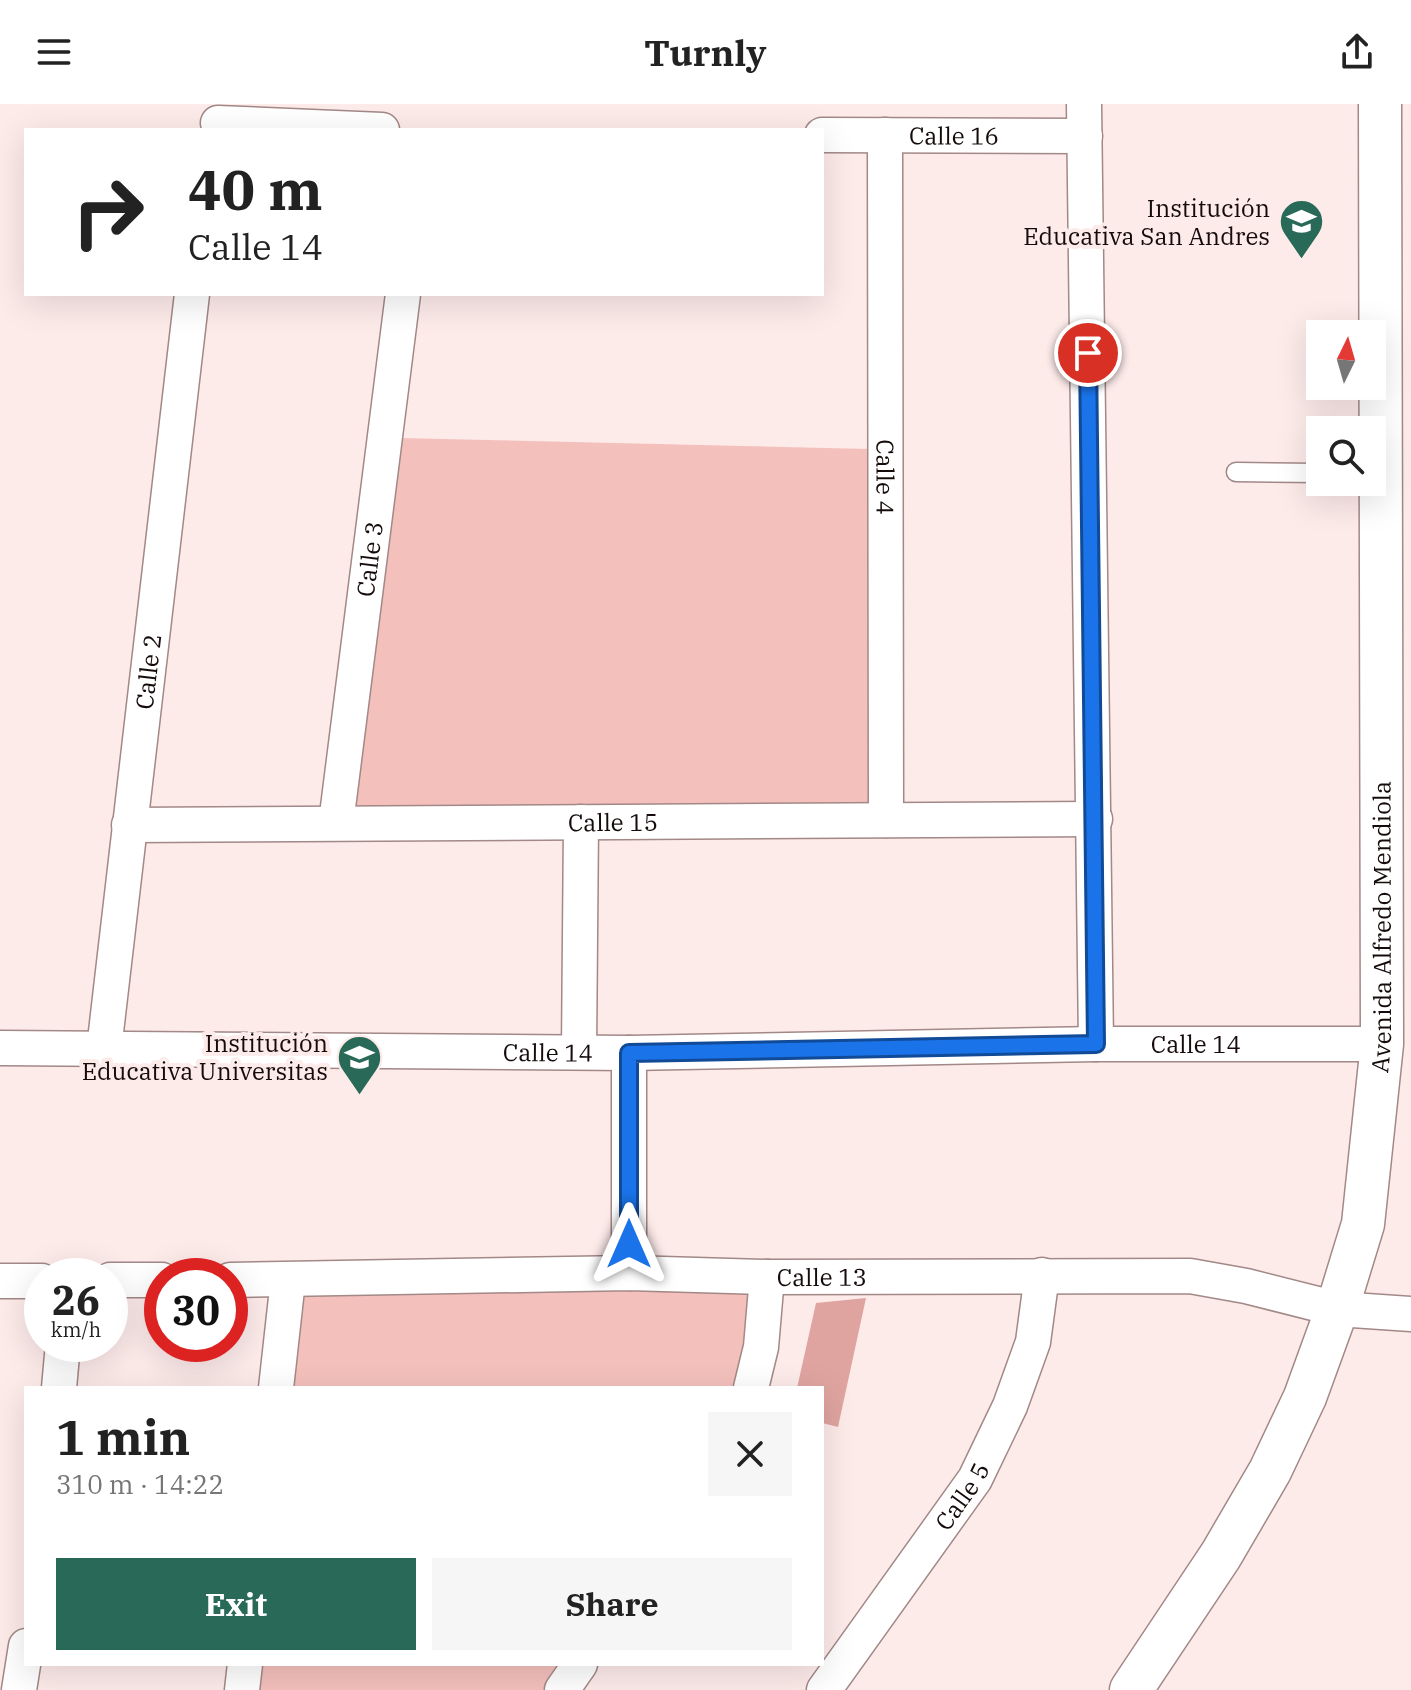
<!DOCTYPE html>
<meta charset="utf-8">
<style>
:root{--surface:#fff;--page:#f6f6f6;--text:#222;--muted:#767676;--accent:#296957}
body{margin:0;font-family:"IBM Plex Serif",serif;background:var(--page);color:var(--text);height:100vh;display:flex;flex-direction:column;font-size:30px;white-space:nowrap}
*{box-sizing:border-box;margin:0}
p{font-size:26px;color:var(--muted)}
.icon{flex:none;width:44px;height:44px;fill:none;stroke:currentColor;stroke-width:2;stroke-linecap:round;stroke-linejoin:round}
.map{position:relative;flex:1;overflow:hidden}
.details{position:absolute;left:24px;top:1282px;width:800px;height:280px;display:flex;flex-direction:column;background:var(--surface);border-radius:0px;box-shadow:0 8px 32px #0002}
.details>*{flex:none}
.top-card{position:absolute;left:24px;top:24px;width:800px;height:168px;border-radius:0px;box-shadow:0 8px 32px #0002;background:#fff;color:var(--text);overflow:hidden}
.needle{width:52px;rotate:5deg}
.tools{position:absolute;left:1306px;top:216px;display:grid;gap:16px}
.tools a{display:grid;place-items:center;width:80px;height:80px;border-radius:0px;background:var(--surface);box-shadow:0 8px 32px #0002;font-size:40px}
.speed{position:absolute;left:24px;top:1154px;display:flex;gap:16px;font-size:40px;font-weight:700;text-align:center}
.speed>*{display:grid;place-content:center;width:104px;height:104px;border-radius:50%;background:var(--surface);box-shadow:0 8px 32px #0002;line-height:1}
.speed small{font-size:20px;font-weight:400}
.speed .limit{border:12px solid #d22;background:#fff;color:#111}
.pin{position:absolute;display:grid;place-items:center;width:68px;height:68px;color:#fff;margin:-34px;border:4px solid #fff;border-radius:50%;box-shadow:0 2px 8px #0007}
.me{position:absolute;width:88px;margin:-44px;rotate:0deg;stroke-linejoin:round;filter:drop-shadow(0 0 6px #0008)}
.turn{display:flex;align-items:center;gap:28px;height:168px;padding:0 32px;font-size:36px}
.turn .icon{width:104px;height:104px;stroke-width:2.5}
.turn b{display:block;font-size:56px;line-height:68px}
.round{display:grid;place-items:center;flex:none;width:84px;height:84px;border-radius:0px;background:var(--page)}
.summary{display:flex;align-items:center;justify-content:space-between;height:136px;padding:0 32px}
h1{font-size:48px;font-weight:700;line-height:60px}
.primary-button{display:flex;gap:16px;margin-top:auto;padding:16px 32px}
.primary-button a{flex:1;height:92px;border-radius:0px;background:var(--accent);color:#fff;font-size:32px;font-weight:700;line-height:92px;text-align:center}
.primary-button a+a{background:var(--page);color:var(--text)}
header{display:flex;justify-content:space-between;align-items:center;height:104px;padding:0 32px;background:var(--surface);font-size:36px;font-weight:700}
.map>svg:first-child{display:block}
.green{fill:#f4c0bc}
.building{fill:#dfa4a0}
.lines{fill:none;stroke-linecap:round;stroke-linejoin:round}
.service-casing{stroke:#a28886;stroke-width:21}
.minor-casing{stroke:#a28886;stroke-width:37}
.tertiary-casing{stroke:#a28886;stroke-width:45}
.service{stroke:#fff;stroke-width:18}
.minor{stroke:#fff;stroke-width:34}
.tertiary{stroke:#fff;stroke-width:42}
.route-casing{stroke:#114b97;stroke-width:20}
.route{stroke:#1a73e8;stroke-width:14}
.labels{text-anchor:middle;dominant-baseline:central;stroke-width:8;stroke-linejoin:round;paint-order:stroke}
.street-label{font-size:24px;fill:#150b0b;stroke:#fdebea}
.poi-label{font-size:24px;fill:#150b0b;stroke:#fdebea;text-anchor:end}
</style>
<header><svg class="icon" aria-label="menu" viewBox="0 0 24 24"><path d="M4 6h16M4 12h16M4 18h16"/></svg>Turnly<svg class="icon" aria-label="share" viewBox="0 0 24 24"><path d="M12 15V3M7 8l5-5 5 5M5 13v7h14v-7"/></svg></header>
<div class="map">
<svg width="1411" height="1586" viewBox="0 0 1411 1586">
<rect width="100%" height="100%" fill="#fdebea"/>
<g class="green">
<polygon points="398,334 870,345 870,701 355,702"/>
<polygon points="752,1186 738,1284 290,1284 301,1190"/>
<polygon points="256,1560 564,1560 547,1586 253,1586"/>
</g>
<polygon class="building" points="866,1194 838,1323 822,1319 822,1284 797,1284 816,1199"/>
<g class="lines">
<defs>
<polyline id="service" points="1236,368 1320,369"/>
<g id="minor">
<polyline points="1084,0 1096,940"/>
<polyline points="218,19 382,26"/>
<path id="s1" d="M 822,31 L 1085,32"/>
<path id="s2" d="M 885,31 L 886,716"/>
<path id="s3" d="M 336,719 L 403,190"/>
<path id="s4" d="M 129,721 L 1095,715"/>
<path id="s5" d="M 0,944 L 629,949 L 1096,940 L 1382,940"/>
<path id="s6" d="M 104,945 L 192,190"/>
<polyline points="579,948 581,718"/>
<polyline points="629,949 629,1169"/>
<polyline points="110,1176 162,1176"/>
<path id="s7" d="M 230,1176 L 629,1169 L 767,1173 L 1190,1172 L 1246,1182 L 1337,1205 L 1411,1210"/>
<polyline points="0,1177 42,1177"/>
<polyline points="59,1284 63,1240"/>
<polyline points="276,1284 288,1176"/>
<polyline points="751,1284 761,1243 767,1173"/>
<polyline points="19,1586 26,1542"/>
<polyline points="242,1586 245,1560"/>
<polyline points="562,1586 580,1560"/>
<path id="s8" d="M 824,1586 L 975,1375 L 1010,1302 L 1033,1238 L 1042,1171"/>
</g>
<g id="tertiary">
<path id="s9" d="M 1131,1586 L 1221,1451 L 1270,1367 L 1305,1293 L 1337,1205 L 1363,1120 L 1382,940 L 1380,0"/>
</g>
</defs>
<use href="#service" class="service-casing"/>
<use href="#minor" class="minor-casing"/>
<use href="#tertiary" class="tertiary-casing"/>
<use href="#service" class="service"/>
<use href="#minor" class="minor"/>
<use href="#tertiary" class="tertiary"/>
</g>
<g class="lines">
<defs>
<polyline id="route" points="629,1140 629,949 1096,940 1088,249"/>
</defs>
<use href="#route" class="route-casing"/>
<use href="#route" class="route"/>
</g>
<defs>
<symbol id="school-pin" viewBox="-11 -11 22 30"><path d="M0 17L-7.5 6A9.5 9.5 0 1 1 7.5 6Z" fill="#296957" stroke="#fdebea"/><path d="M0-5L7-2L0 1L-7-2ZM-4 1L0 2.5L4 1V4Q0 6-4 4Z" fill="#fff"/></symbol>
</defs>
<g fill-rule="evenodd">
<use href="#school-pin" x="1276" y="92" width="51" height="69"/>
<use href="#school-pin" x="334" y="928" width="51" height="69"/>
</g>
<g class="labels">
<g class="street-label">
<text stroke="none"><textPath href="#s1" startOffset="132">Calle 16</textPath></text>
<text stroke="none"><textPath href="#s2" startOffset="342">Calle 4</textPath></text>
<text stroke="none"><textPath href="#s3" startOffset="266">Calle 3</textPath></text>
<text stroke="none"><textPath href="#s6" startOffset="380">Calle 2</textPath></text>
<text stroke="none"><textPath href="#s4" startOffset="484">Calle 15</textPath></text>
<text stroke="none"><textPath href="#s9" startOffset="822">Avenida Alfredo Mendiola</textPath></text>
<text stroke="none"><textPath href="#s5" startOffset="1196">Calle 14</textPath></text>
<text stroke="none"><textPath href="#s5" startOffset="548">Calle 14</textPath></text>
<text stroke="none"><textPath href="#s7" startOffset="592">Calle 13</textPath></text>
<text stroke="none"><textPath href="#s8" startOffset="238">Calle 5</textPath></text>
</g>
<g class="poi-label">
<text x="1270" y="104">Institución<tspan x="1270" dy="28">Educativa San Andres</tspan></text>
<text x="328" y="939">Institución<tspan x="328" dy="28">Educativa Universitas</tspan></text>
</g>
</g>
</svg>
<div class="tools">
<a><svg class="needle" viewBox="-14 -14 28 28"><path d="M0-13l5 13h-10z" fill="#e53935"/><path d="M0 13l5-13h-10z" fill="#767676"/></svg></a>
<a><svg class="icon" aria-label="search" viewBox="0 0 24 24"><circle cx="10" cy="10" r="6"/><path d="M15 15l6 6"/></svg></a>
</div>
<div class="speed"><div>26<small>km/h</small></div><div class="limit">30</div></div>
<div class="pin" style="left:1088px;top:249px;background:#d93025"><svg class="icon" aria-label="arrive" viewBox="0 0 24 24"><path d="M6 21V4h12l-3 4 3 4H6"/></svg></div>
<svg class="me" style="left:629px;top:1140px" viewBox="-20 -20 40 40"><path d="M0-17L14 15 0 8-14 15z" fill="#1a73e8" stroke="#fff" stroke-width="4"/></svg>
<div class="top-card">
<div class="turn"><svg class="icon" aria-label="right" viewBox="0 0 24 24"><path d="M7 20v-9h11M14 6l5 5-5 5"/></svg><div><b>40 m</b>Calle 14</div></div>
</div>
<section class="details">
<div class="summary"><div><h1>1 min</h1><p>310 m · 14:22</p></div><a class="round"><svg class="icon" aria-label="close" viewBox="0 0 24 24"><path d="M6 6l12 12M18 6L6 18"/></svg></a></div>
<div class="primary-button"><a>Exit</a><a>Share</a></div>
</section>
</div>
